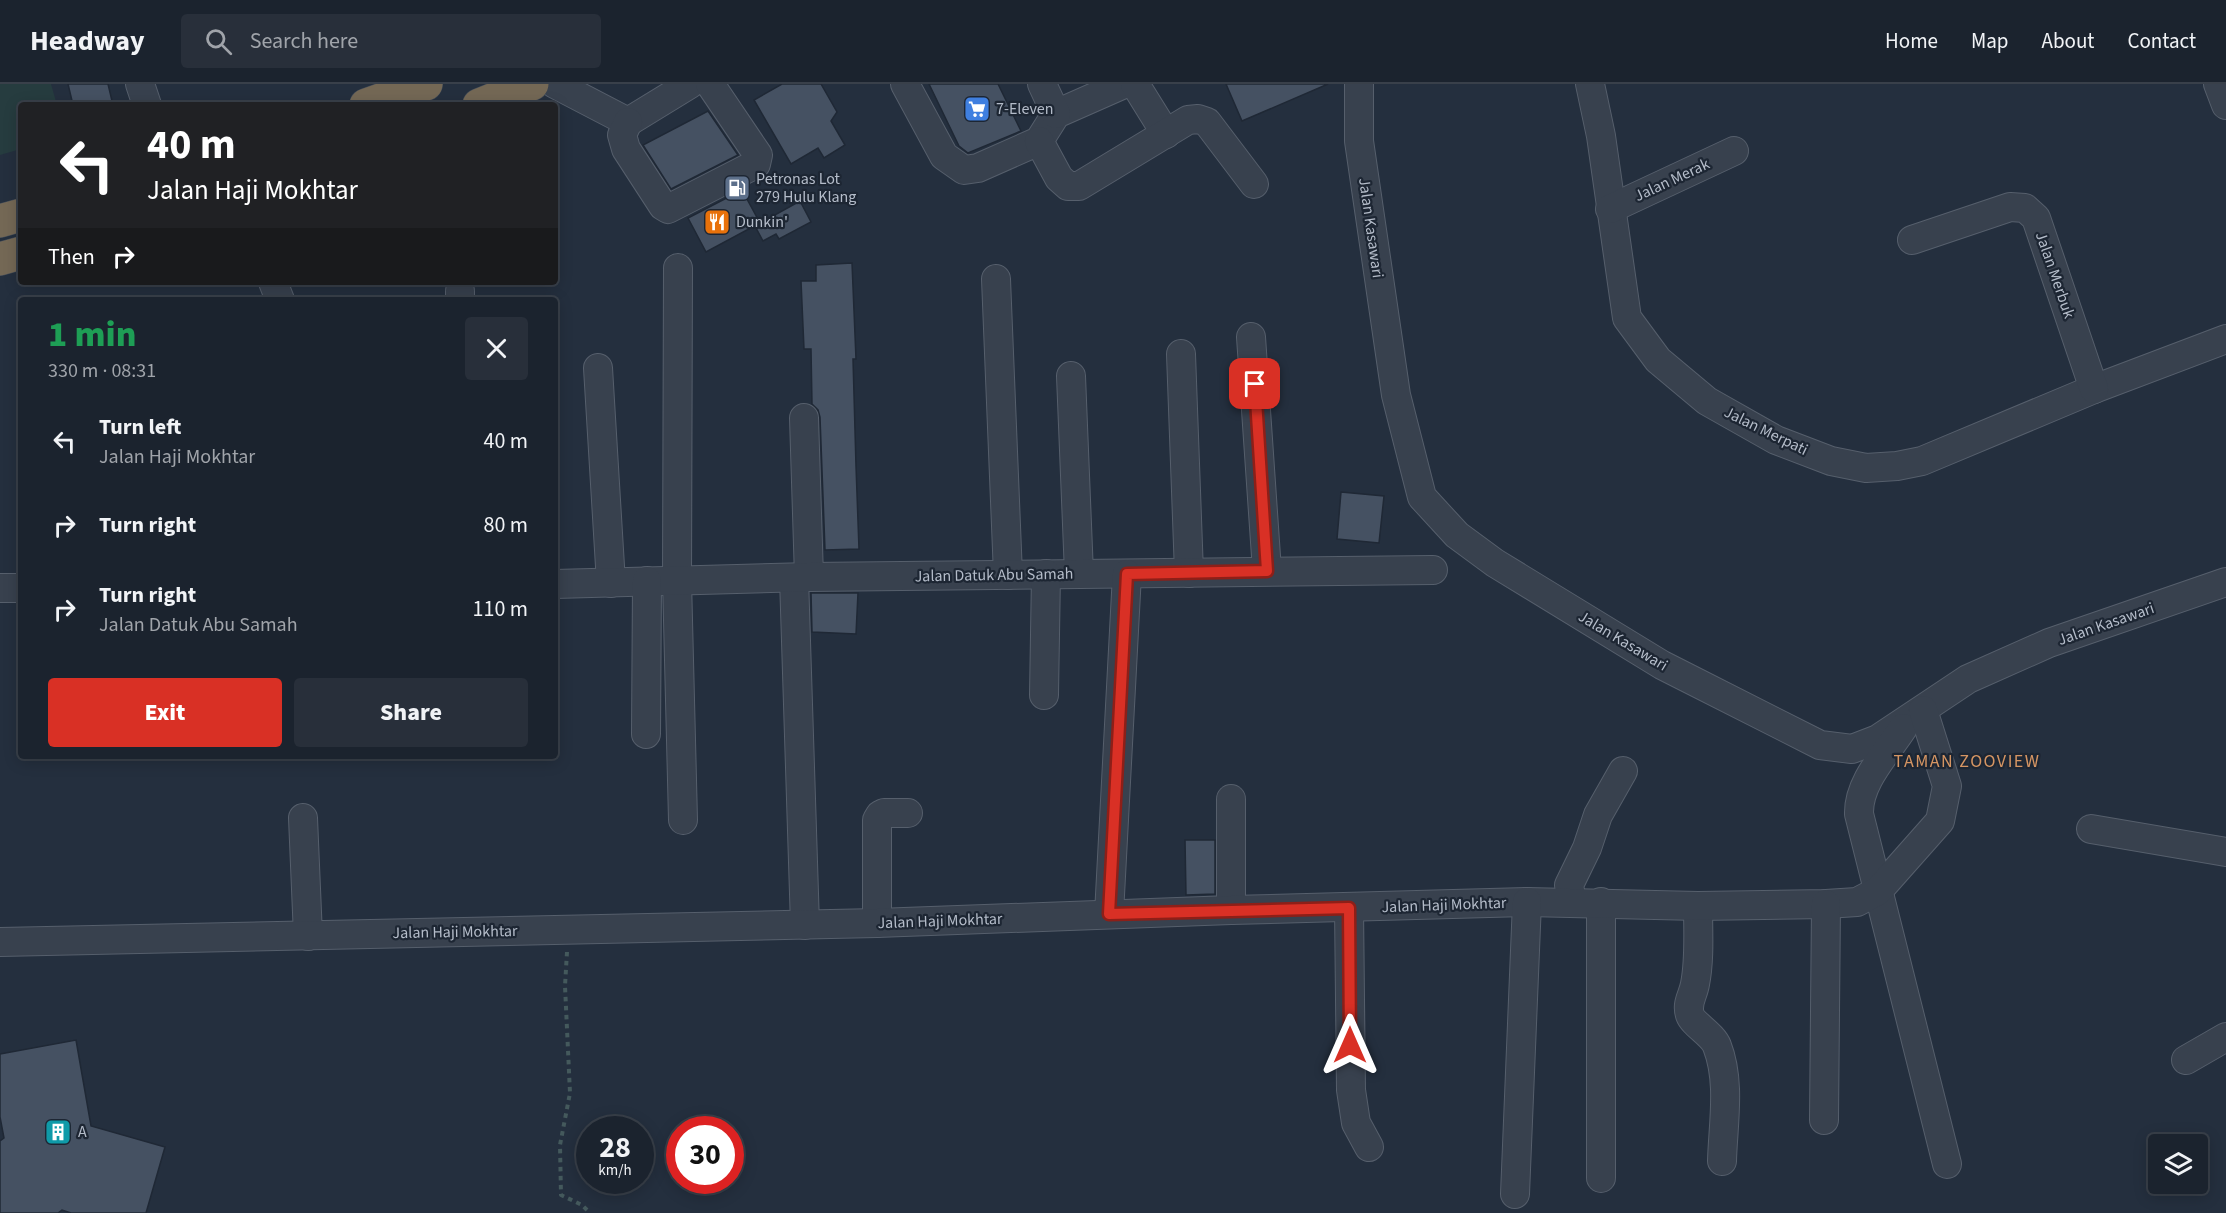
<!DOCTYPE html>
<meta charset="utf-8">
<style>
:root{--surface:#1b232e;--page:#282f3a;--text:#f1f3f6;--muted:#a0a4aa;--line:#39404a;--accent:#d93025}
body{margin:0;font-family:"Source Sans 3",sans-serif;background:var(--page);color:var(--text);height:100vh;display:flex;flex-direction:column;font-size:22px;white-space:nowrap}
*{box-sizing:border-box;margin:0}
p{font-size:20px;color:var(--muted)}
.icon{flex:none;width:33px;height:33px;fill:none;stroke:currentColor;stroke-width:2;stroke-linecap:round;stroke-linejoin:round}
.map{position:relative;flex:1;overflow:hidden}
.sheet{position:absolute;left:18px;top:213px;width:540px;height:462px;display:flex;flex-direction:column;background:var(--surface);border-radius:6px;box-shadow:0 3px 15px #0003,0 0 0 2px var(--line)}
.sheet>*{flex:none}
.hud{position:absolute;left:18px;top:18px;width:540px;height:183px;border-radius:6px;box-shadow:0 3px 15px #0003,0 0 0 2px var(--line);background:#202124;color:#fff;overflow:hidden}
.fabs{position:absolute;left:2148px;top:1050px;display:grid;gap:12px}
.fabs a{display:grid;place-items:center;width:60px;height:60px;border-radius:6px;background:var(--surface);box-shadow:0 3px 15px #0003,0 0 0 2px var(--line);font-size:30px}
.speed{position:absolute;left:576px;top:1032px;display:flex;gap:12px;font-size:30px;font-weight:700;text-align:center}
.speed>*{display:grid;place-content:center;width:78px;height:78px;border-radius:50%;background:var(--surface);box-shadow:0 3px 15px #0003,0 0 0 2px var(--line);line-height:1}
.speed small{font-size:15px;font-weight:400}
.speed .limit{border:9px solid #d22;background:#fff;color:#111}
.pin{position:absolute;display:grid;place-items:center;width:51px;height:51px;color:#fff;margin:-26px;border-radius:12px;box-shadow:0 3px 9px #0006}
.me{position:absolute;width:66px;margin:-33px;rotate:0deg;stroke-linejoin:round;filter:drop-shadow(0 0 4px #0008)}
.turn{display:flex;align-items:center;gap:21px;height:126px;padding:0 30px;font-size:27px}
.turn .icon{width:78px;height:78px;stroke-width:2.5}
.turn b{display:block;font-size:42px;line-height:51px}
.then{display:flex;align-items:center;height:57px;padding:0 30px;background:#0003;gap:12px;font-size:22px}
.round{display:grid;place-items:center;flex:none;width:63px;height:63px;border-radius:6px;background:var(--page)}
.headline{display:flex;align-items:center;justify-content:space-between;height:102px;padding:0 30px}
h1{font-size:36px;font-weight:800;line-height:45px;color:#1e9e55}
.primary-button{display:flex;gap:12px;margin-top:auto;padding:12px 30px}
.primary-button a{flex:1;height:69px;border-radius:6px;background:var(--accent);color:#fff;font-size:24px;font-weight:800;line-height:69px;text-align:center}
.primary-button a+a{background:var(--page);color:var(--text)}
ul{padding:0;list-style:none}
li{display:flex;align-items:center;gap:18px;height:84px;padding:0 30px}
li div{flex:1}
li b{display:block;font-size:22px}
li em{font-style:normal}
header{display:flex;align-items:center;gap:36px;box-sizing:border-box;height:84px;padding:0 30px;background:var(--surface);border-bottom:2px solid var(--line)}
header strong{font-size:28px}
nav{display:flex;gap:33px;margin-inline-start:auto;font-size:21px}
.search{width:420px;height:54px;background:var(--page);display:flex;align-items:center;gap:15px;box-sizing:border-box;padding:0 21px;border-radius:6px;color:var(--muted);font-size:22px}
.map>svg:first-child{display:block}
.green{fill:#263c3f}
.building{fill:#455162;stroke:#1f2835;stroke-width:1.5}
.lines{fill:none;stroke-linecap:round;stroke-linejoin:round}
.minor-casing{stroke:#565f6c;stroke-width:30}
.highway-casing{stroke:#434c59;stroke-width:34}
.path{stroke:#44595c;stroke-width:4;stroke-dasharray:4.5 4.5;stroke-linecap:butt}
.minor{stroke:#38414e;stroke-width:28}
.highway{stroke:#746855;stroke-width:33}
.route-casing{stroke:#8d1f18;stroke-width:15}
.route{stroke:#d93025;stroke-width:10}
.labels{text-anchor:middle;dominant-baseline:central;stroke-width:4.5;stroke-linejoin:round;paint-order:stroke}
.poi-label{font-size:16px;fill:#b4bcc9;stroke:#1d2633;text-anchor:start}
.street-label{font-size:16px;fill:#b4bcc9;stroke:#1d2633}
.neighbourhood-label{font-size:18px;letter-spacing:1.5px;fill:#d59563;stroke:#1d2633}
</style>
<header>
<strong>Headway</strong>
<div class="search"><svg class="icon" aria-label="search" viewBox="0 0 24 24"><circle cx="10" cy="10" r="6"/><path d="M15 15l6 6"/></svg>Search here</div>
<nav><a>Home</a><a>Map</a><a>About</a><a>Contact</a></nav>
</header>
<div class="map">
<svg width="2226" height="1129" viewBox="0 0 2226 1129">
<rect width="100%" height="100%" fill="#242f3e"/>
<polygon class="green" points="0,0 51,0 57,21 21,21 21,65 0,71"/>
<g class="building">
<polygon points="68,0 108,0 113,21 73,21"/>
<polygon points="782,0 821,0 837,28 831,37 845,61 824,74 818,64 791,80 754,16"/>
<polygon points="929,0 998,0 1021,47 968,69 959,62"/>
<polygon points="1226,0 1328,0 1242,37"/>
<polygon points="708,27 738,71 671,105 643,61"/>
<polygon points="742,106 760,139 706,168 688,134"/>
<polygon points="800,117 811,138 779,155 776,150 763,157 755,142"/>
<polygon points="852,179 856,275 853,275 856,382 859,465 825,466 820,333 818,326 812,320 811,265 804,265 801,197 816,197 816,181"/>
<polygon points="1341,408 1384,412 1379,459 1337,455"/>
<polygon points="811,509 858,509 856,550 812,548"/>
<polygon points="1185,756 1215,756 1215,810 1186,811"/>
<polygon points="76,956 91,1042 165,1063 146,1129 71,1129 62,1126 58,1129 0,1129 0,1057 4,1054 0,1033 0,970"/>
</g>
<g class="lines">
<defs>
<g id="minor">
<polyline points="140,0 147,21"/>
<polyline points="555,0 628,38 690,0"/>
<polyline points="905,0 944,72 964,86 978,84 1039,57 1056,30 1124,0"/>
<polyline points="1042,0 1056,30"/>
<polyline points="1135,0 1166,50"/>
<polyline points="1359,0 1359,57 1396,311 1422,413 1457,451 1495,479 1662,581 1820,661 1852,665 1878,655 1968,595 2049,559 2226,498"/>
<polyline points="1590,0 1601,52 1627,234 1658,276 1707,317 1776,356 1831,377 1866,384 1897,382 1922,377 2094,305 2226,255"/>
<polyline points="2218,0 2226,21"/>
<polyline points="628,38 622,51 626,65 663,122 668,125 756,80 758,71 710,0"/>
<polyline points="1039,57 1059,94 1068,102 1079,102 1188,36 1198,35 1207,38 1254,100"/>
<polyline points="1610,125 1734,67"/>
<polyline points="1912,156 2010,123 2025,124 2036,134 2094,305"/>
<polyline points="678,184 677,496 683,736"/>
<polyline points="996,195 1008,491"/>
<polyline points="273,198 280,216"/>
<polyline points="460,207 460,216"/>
<polyline points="1251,253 1267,487"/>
<polyline points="1181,270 1189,489"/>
<polyline points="598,284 611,499"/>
<polyline points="1071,292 1079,490"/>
<polyline points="804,334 809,493"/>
<polyline points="794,494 805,841"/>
<polyline points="555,500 809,493 1433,486"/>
<polyline points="0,504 21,504"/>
<polyline points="1044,611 1046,490"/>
<path d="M 1903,644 C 1887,669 1858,698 1859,730 L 1947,1080"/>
<polyline points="646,650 647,497"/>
<polyline points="1231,715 1231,826"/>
<polyline points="303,734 308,852"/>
<polyline points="2091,745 2226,768"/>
<polyline points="1572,818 1569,801 1587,764 1598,731 1623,687"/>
<polyline points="1601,818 1601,1094"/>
<path d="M 1698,822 C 1698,847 1700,875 1695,900 C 1693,912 1686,919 1690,931 C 1693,940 1713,951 1717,962 C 1731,998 1723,1040 1722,1077"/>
<polyline points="1349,824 1351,1006 1356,1039 1369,1063"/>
<polyline points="1109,830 1127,490"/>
<polyline points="877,839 877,736 880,731 884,729 908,729"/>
<polyline points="0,858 877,839 1231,826 1527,818 1698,822 1826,820 1857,818 1878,807 1940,737 1947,702 1923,626"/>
<polyline points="2186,976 2226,953"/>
<polyline points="1824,1036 1826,820"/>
<polyline points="1515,1110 1527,818"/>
</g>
<g id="highway">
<polyline points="366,21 426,0"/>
<polyline points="479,21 532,0"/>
<polyline points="0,137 21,131"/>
<polyline points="0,175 21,169"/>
</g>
</defs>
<use href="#minor" class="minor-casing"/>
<use href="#highway" class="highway-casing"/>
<g class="path">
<polyline points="220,21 231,18 232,21"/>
<polyline points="567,868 565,902 570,1009 560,1061 561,1111 582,1121 590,1129"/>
</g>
<use href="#minor" class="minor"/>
<use href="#highway" class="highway"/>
</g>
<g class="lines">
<defs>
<polyline id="route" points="1255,300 1267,487 1127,490 1109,830 1349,824 1350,961"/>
</defs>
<use href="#route" class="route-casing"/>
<use href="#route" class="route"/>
</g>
<defs>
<symbol id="supermarket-square" viewBox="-11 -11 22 22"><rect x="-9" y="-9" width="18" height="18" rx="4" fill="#3f7fe0" stroke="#1d2633"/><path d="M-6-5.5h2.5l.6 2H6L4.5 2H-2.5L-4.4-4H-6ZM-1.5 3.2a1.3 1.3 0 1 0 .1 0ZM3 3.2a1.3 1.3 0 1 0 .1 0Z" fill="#fff"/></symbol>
<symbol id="fuel-square" viewBox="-11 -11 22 22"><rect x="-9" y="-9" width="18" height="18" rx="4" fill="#5c6f8a" stroke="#1d2633"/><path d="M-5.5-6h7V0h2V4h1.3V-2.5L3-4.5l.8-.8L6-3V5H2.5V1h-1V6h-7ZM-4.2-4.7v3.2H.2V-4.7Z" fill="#fff"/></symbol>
<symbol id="restaurant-square" viewBox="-11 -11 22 22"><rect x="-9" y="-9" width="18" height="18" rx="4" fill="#e8710a" stroke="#1d2633"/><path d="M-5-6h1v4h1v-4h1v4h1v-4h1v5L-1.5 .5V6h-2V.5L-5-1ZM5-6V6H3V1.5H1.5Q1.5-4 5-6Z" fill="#fff"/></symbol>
<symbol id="building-square" viewBox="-11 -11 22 22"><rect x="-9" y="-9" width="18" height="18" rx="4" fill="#0f9aa8" stroke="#1d2633"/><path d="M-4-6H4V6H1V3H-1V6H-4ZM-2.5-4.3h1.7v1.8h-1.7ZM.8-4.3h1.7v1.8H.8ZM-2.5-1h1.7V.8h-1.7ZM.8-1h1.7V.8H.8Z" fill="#fff"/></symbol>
</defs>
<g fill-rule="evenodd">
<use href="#supermarket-square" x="962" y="10" width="30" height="30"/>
<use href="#fuel-square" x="722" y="89" width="30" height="30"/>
<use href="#restaurant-square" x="702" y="123" width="30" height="30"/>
<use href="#building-square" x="43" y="1033" width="30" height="30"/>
</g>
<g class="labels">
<g class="poi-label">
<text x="996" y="25">7-Eleven</text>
<text x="756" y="95">Petronas Lot<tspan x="756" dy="18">279 Hulu Klang</tspan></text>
<text x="736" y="138">Dunkin'</text>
<text x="78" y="1048">A</text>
</g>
<g class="street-label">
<text transform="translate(1672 96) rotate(-25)">Jalan Merak</text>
<text transform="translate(1371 144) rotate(82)">Jalan Kasawari</text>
<text transform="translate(2055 191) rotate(71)">Jalan Merbuk</text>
<text transform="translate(1766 347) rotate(26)">Jalan Merpati</text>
<text transform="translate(994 491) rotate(-1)">Jalan Datuk Abu Samah</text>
<text transform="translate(2106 540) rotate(-19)">Jalan Kasawari</text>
<text transform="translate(1623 557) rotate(31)">Jalan Kasawari</text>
<text transform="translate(1444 821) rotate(-2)">Jalan Haji Mokhtar</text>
<text transform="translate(940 837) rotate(-2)">Jalan Haji Mokhtar</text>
<text transform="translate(455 848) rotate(-1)">Jalan Haji Mokhtar</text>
</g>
<g class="neighbourhood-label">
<text x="1967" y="677">TAMAN ZOOVIEW</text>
</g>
</g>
</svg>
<div class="fabs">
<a><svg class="icon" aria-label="layers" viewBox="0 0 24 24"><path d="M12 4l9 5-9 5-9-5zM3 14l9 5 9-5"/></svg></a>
</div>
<div class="speed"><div>28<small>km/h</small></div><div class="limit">30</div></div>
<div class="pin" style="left:1255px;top:300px;background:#d93025"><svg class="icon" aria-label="arrive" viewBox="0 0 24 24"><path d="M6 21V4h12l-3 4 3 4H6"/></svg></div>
<svg class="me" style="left:1350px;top:961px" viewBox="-20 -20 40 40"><path d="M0-17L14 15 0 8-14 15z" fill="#d93025" stroke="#fff" stroke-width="4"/></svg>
<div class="hud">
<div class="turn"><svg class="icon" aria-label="left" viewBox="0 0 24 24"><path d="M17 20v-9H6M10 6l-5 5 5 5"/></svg><div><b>40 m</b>Jalan Haji Mokhtar</div></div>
<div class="then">Then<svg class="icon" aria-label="right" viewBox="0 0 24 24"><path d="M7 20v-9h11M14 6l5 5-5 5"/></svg></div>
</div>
<section class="sheet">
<div class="headline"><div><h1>1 min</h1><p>330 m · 08:31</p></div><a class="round"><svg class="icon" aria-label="close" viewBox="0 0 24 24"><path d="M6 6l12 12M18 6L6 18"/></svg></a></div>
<ul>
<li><svg class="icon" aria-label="left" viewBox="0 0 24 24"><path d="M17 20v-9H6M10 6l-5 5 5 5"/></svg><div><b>Turn left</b><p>Jalan Haji Mokhtar</p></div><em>40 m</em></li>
<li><svg class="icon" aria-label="right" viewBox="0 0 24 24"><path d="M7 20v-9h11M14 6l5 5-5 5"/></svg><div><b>Turn right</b></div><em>80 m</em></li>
<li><svg class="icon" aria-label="right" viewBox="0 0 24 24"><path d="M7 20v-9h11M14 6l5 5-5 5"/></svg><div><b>Turn right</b><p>Jalan Datuk Abu Samah</p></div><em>110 m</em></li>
</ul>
<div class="primary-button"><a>Exit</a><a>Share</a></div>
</section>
</div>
